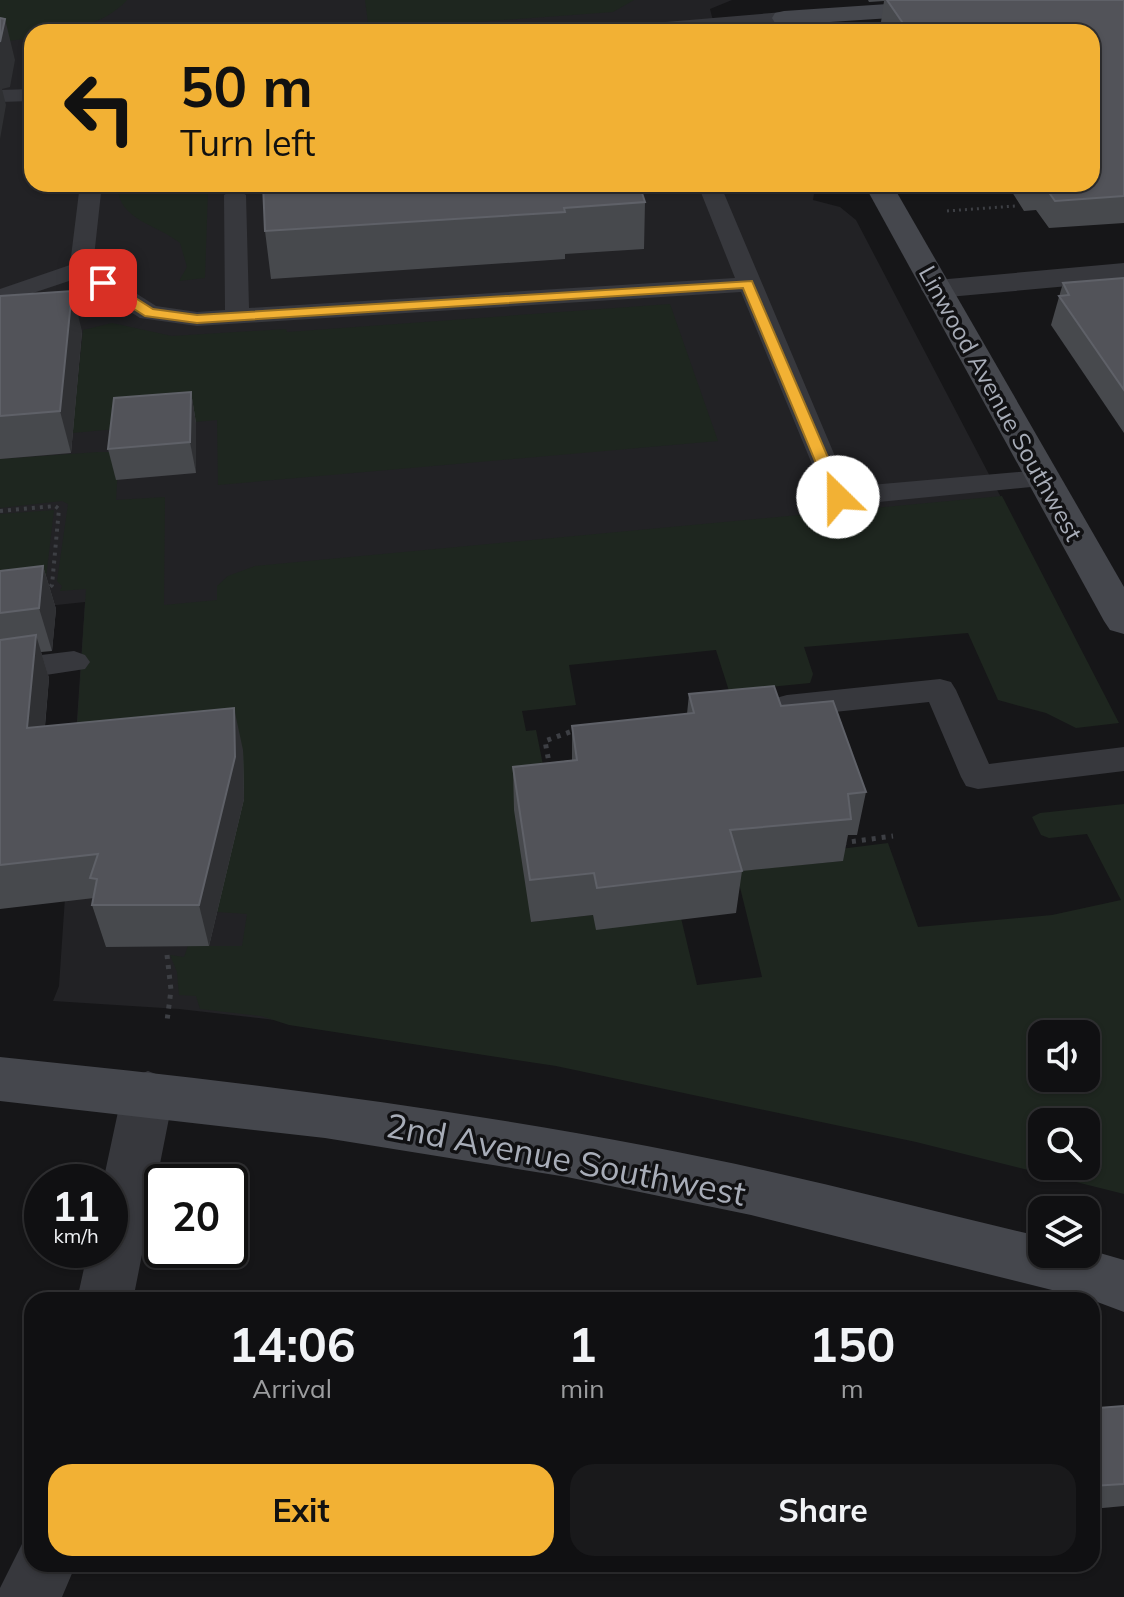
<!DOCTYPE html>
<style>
:root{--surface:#101012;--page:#19191b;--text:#f1f3f6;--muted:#9c9d9f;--line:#303032;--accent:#f2b134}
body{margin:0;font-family:Mulish,sans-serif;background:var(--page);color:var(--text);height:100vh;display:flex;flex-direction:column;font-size:30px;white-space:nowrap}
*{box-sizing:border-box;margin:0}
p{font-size:26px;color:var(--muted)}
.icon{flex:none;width:44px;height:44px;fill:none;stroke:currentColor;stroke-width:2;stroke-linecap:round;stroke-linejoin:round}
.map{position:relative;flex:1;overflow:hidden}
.side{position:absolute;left:24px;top:1292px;width:1076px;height:280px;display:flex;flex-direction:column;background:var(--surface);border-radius:24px;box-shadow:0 2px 6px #0004,0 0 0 2px var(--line)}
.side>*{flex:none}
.banner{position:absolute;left:24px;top:24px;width:1076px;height:168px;border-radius:24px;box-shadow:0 2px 6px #0004,0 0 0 2px var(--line);background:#f2b134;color:#111;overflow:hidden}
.buttons{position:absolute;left:1028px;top:1020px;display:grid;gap:16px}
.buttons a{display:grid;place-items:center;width:72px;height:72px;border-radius:16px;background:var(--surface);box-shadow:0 2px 6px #0004,0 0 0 2px var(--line);font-size:40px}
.speed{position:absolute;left:24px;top:1164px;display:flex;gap:16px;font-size:40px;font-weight:700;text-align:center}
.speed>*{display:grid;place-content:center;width:104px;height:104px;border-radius:50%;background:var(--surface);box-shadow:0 2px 6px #0004,0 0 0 2px var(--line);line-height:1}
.speed small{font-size:20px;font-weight:400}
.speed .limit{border:4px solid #111;border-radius:12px;background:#fff;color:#111}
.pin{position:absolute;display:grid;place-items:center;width:68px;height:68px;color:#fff;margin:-34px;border-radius:16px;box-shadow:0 4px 12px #0006}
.me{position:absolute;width:88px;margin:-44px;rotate:337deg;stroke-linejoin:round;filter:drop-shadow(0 0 6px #0008)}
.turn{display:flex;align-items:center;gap:28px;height:168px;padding:0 24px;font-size:36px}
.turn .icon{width:104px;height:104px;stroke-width:2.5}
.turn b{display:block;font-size:56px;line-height:68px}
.eta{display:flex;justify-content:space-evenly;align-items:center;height:136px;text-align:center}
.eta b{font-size:48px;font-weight:700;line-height:56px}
.button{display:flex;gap:16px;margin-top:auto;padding:16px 24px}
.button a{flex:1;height:92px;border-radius:24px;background:var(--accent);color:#111;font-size:32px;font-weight:700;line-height:92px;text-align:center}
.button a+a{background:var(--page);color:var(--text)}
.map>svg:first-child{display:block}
.built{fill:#222225}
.green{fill:#1e261f;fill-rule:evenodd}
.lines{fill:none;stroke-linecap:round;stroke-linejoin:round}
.path-far2{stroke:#3d3f44;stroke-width:3;stroke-dasharray:2 4;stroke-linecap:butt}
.path-far1{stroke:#3d3f44;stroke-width:4;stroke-dasharray:3 5;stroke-linecap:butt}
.path{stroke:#3d3f44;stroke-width:5;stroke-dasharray:4 6;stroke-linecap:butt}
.lane{fill:#37383d;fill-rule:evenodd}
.street{fill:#37383d;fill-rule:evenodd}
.secondary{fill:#45474d;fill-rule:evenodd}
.wall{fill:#47494d}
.shaded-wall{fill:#2f3033}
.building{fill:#525359;stroke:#5f6168;stroke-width:2}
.route{fill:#f2b134;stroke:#9d7322;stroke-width:2}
.labels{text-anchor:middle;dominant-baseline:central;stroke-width:7;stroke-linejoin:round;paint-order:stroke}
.far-street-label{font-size:24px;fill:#a8adb8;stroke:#111113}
.near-street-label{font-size:34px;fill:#a8adb8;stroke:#111113}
</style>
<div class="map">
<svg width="1124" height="1597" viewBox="0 0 1124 1597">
<rect width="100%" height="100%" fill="#161618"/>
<polygon class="built" points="0,0 732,0 710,9 716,32 32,32 32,184 804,184 808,193 814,194 813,200 840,207 856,220 1028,549 256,661 284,1021 179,1009 53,1001 59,986 85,602 0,611"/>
<g class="green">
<path d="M 0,0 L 127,0 C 104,26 64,32 32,32 L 32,38 L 0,42 Z"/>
<polygon points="365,0 634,0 613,12 369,30"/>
<path d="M 118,184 L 214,184 L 214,189 L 208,190 L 205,278 L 179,281 L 187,267 L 180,243 C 157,224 116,220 118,184 Z"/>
<polygon points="670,304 718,441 218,485 217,420 72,433 83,330 112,323 172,336 286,329 287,332"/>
<path d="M 98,452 L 119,452 L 116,500 L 165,497 L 164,605 L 217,600 L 217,586 L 228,576 L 255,566 L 1002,496 L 1119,723 L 1076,728 L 1046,713 L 998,700 L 968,633 L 804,647 L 813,674 L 810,683 L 729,691 L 716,650 L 569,665 L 576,705 L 522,711 L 526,731 L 536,730 L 551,805 L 531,922 L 593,915 L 597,929 L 681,918 L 697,985 L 762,977 L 736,871 L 843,861 L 840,849 L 888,843 L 918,927 L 1052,915 L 1121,900 L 1087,834 L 1049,838 L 1041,835 L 1032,817 L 1040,813 L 1124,804 L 1124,1194 L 916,1142 L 556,1066 L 289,1025 L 261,1016 L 200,1009 L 196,996 L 179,995 L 177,972 L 170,955 L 184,957 L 188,946 L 242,946 L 247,914 L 217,912 L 75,758 L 86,589 L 60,591 L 62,586 L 57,581 L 68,504 L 62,501 L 0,508 L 0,459 ZM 1042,1034 L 1086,1034 L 1086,1078 L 1042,1078 ZM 1042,1122 L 1086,1122 L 1086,1166 L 1042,1166 Z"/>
<polygon points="54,510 45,586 0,590 0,514"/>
</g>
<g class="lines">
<polyline class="path-far2" points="947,211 1015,206"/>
<polyline class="path-far1" points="0,511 55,506 59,509 52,585 47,590"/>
<g class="path">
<polyline points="550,768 545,741 578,729"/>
<polyline points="842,843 893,836"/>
<polyline points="167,955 171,990 167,1021"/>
</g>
<g class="lane">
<polygon points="784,12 794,18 791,22 672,32 608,32 618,26"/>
<polygon points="32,89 32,101 0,102 0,90"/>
<polygon points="80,184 102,184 93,266 156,306 197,312 225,310 224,195 235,188 246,195 249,308 735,278 698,185 738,184 735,189 723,191 848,487 1041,470 1051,472 1055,478 1051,484 1041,486 838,506 828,503 741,292 197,326 140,318 78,278 0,304 0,289 70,265"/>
<polygon points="74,651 85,655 90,662 85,669 0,682 0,660"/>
<polygon points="940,679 951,682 956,690 989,764 1124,747 1124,771 978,789 966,786 961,777 929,702 787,717 776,714 771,706 776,698 787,695"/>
</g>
<g class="street">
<polygon points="1124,263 1124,281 937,298 926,296 921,289 926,282 937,280"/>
<polygon points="148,1071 166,1078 174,1093 133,1300 77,1300 88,1250 110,1250 110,1182 103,1182 122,1093 130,1078"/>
<polygon points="32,1538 32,1564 76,1564 62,1597 0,1597 0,1588 23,1542"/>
</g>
<g class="secondary">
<polygon points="947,0 1071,0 1068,5 1059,7 784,25 775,23 772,18 775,13 784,11"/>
<polygon points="864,184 892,184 1124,587 1124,634 1110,630 1104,621"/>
<path d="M 0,1057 C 217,1079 433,1105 647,1146 C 780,1171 911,1206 1042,1237 L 1042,1254 L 1086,1254 L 1086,1249 L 1124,1260 L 1124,1312 L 1092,1300 L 751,1215 L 567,1177 L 325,1138 L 0,1101 Z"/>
</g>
</g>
<g class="wall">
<polygon points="868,0 1124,0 1124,223 1049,228 1036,210 1024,211 1007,184 1092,184 1092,32 888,32 881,22 884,1 869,2"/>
<polygon points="263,184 645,202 644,249 565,254 565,259 271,279 265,231"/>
<polygon points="1124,278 1124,433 1051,325 1063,283"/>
<polygon points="0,296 82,331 71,453 0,459"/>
<polygon points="191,392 196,423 196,473 116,480 108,449"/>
<polygon points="43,566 56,609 52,651 41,652 49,678 45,726 243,750 244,799 209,946 106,947 92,905 94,898 0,909 0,571"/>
<polygon points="689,694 781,706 866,792 857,835 848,835 843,861 742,871 736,913 596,930 593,915 531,922 514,810 513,767 572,760 572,726 687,714"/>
<polygon points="1092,1397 1098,1408 1124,1406 1124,1506 1092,1509"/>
</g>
<g class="shaded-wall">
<polygon points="5,19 15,60 10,87 2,89 6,105 0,139 0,42"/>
<polygon points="72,291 82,331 71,453 60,411"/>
<polygon points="191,392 196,423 196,473 190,442"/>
<polygon points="43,566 56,609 52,651 39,608"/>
<polygon points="36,635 49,678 41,770 27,728"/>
<polygon points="234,708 243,750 244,799 209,946 199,905"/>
</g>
<g class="building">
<polygon points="887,0 1124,0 1124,196 1055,201 1043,184 1092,184 1092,32 909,32"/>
<polygon points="0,18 5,19 0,42"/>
<polygon points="263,184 639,184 645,202 564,208 565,212 265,231"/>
<polygon points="1124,278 1124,390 1059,296 1069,295 1063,283"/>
<polygon points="72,291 60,411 0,416 0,296"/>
<polygon points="191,392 190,442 108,449 114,398"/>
<polygon points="43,566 39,608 0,613 0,571"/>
<polygon points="36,635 27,728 234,708 235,757 199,905 92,905 97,879 90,878 98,854 0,865 0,640"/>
<polygon points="774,686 781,706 833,701 866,792 848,794 851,819 730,830 742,871 597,888 594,873 530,880 513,767 577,760 572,726 694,713 689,694"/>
<polygon points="1092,1397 1094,1397 1098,1408 1124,1406 1124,1484 1092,1486"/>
</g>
<polygon class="route" points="98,280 107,280 153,309 197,315 752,281 845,497 838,502 830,497 743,288 197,323 145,316 98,286"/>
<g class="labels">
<g class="far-street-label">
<text transform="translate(1001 403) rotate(61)">Linwood Avenue Southwest</text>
</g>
<g class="near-street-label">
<text transform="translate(566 1159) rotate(11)">2nd Avenue Southwest</text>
</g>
</g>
</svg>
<div class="buttons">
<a><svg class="icon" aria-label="sound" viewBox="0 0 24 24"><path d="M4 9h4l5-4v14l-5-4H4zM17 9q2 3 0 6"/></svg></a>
<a><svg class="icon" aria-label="search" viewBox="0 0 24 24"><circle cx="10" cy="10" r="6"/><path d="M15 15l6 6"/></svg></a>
<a><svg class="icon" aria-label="layers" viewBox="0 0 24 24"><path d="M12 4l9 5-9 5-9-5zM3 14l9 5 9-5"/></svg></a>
</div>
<div class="speed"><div>11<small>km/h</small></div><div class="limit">20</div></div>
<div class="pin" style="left:103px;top:283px;background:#d93025"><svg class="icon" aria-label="arrive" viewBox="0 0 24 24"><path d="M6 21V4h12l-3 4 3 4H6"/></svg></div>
<svg class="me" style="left:838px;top:497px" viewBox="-20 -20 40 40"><circle r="19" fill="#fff"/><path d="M0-13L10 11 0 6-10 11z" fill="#f2b134"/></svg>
<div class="banner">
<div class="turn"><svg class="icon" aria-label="left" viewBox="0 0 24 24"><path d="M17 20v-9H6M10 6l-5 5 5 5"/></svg><div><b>50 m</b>Turn left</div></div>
</div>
<section class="side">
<div class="eta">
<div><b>14:06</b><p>Arrival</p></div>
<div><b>1</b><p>min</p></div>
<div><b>150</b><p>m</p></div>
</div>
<div class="button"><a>Exit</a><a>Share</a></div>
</section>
</div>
